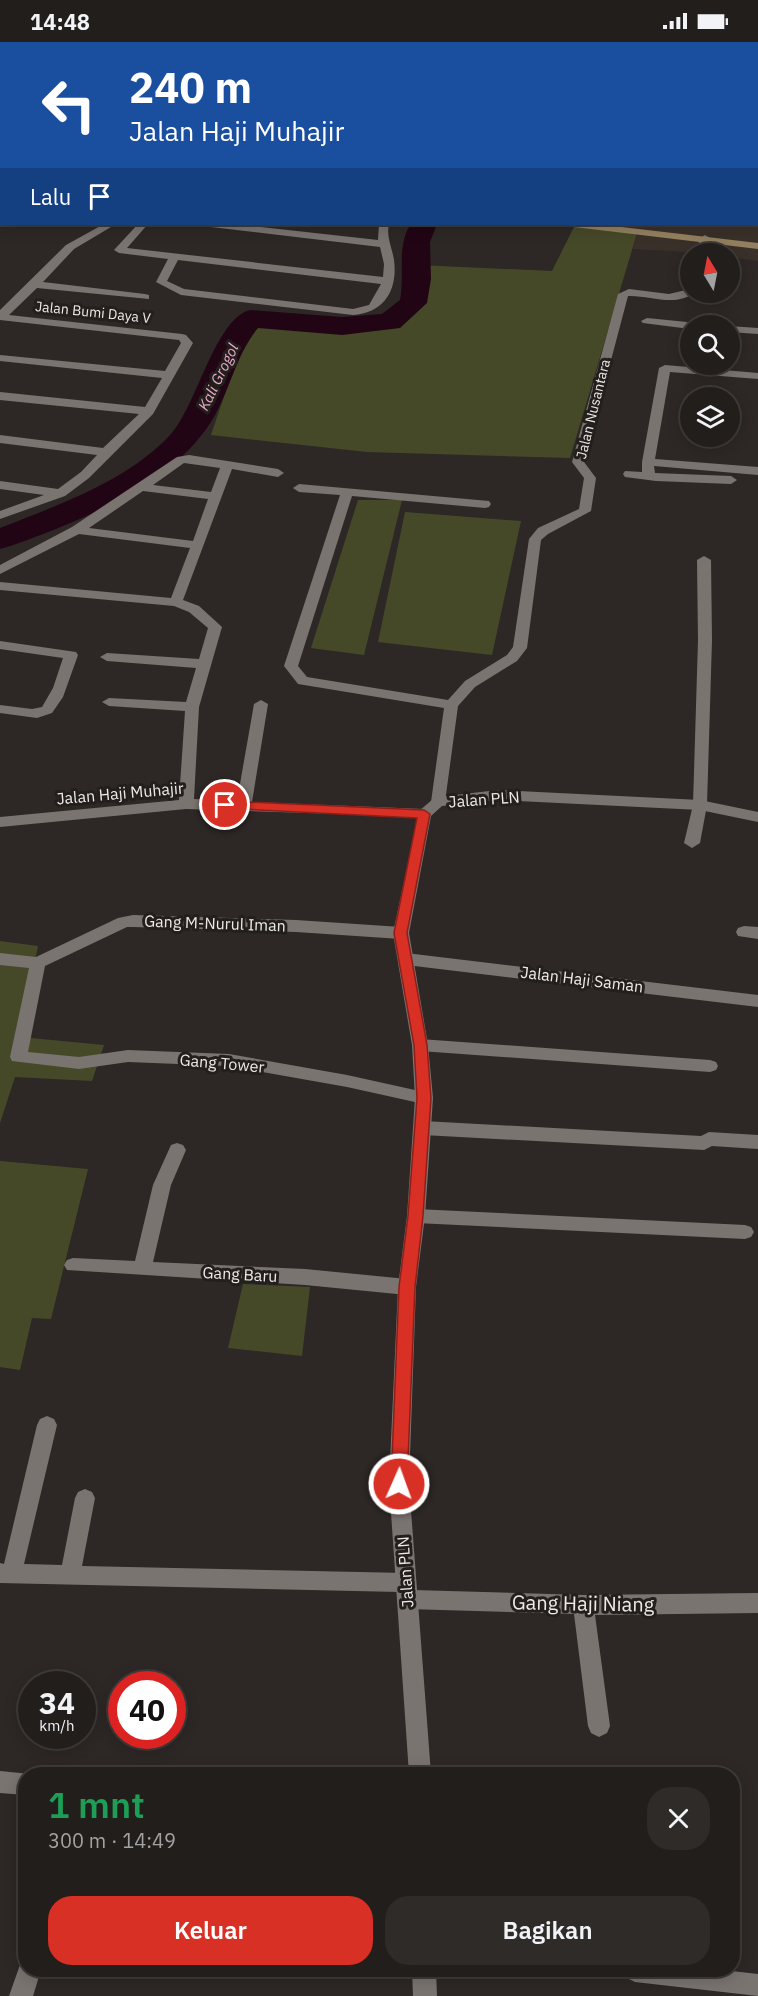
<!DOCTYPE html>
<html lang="id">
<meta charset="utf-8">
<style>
:root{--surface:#221e1c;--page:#2e2b29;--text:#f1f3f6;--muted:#a2a2a3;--line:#3f3c3b;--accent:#d93025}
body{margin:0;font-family:"IBM Plex Sans",sans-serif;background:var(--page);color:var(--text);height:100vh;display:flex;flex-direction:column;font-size:22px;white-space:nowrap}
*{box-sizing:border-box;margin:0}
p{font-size:20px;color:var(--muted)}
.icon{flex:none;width:33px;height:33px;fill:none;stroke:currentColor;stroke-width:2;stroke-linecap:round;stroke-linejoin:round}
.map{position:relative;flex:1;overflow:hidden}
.side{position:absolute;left:18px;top:1725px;width:722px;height:210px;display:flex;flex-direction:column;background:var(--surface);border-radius:24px;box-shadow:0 3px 15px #0003,0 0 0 2px var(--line)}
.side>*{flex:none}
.guide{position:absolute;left:0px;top:0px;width:759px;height:183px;box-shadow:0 3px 15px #0003,0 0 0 2px var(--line);background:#1a4fa0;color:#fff;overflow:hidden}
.needle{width:39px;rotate:350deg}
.tools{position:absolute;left:680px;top:201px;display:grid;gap:12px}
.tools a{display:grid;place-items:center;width:60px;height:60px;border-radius:50%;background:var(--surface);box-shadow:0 3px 15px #0003,0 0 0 2px var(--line);font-size:30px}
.speed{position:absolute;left:18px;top:1629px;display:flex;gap:12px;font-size:30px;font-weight:700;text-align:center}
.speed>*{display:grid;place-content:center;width:78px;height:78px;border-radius:50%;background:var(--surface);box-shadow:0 3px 15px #0003,0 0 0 2px var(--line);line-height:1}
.speed small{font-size:15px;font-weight:400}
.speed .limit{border:9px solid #d22;background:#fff;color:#111}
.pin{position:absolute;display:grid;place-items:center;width:51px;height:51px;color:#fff;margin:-26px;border:3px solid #fff;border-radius:50%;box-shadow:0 2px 6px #0007}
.me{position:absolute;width:66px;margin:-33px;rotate:2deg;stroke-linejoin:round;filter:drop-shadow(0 0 4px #0008)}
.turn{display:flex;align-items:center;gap:21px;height:126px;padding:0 30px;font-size:27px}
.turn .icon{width:78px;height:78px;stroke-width:2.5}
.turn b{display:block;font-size:42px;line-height:51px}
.then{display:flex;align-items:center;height:57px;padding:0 30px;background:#0003;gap:12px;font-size:22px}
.round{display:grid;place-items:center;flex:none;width:63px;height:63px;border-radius:24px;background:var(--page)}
.summary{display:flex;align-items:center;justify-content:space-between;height:102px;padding:0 30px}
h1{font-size:36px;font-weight:600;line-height:45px;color:#1e9e55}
.action{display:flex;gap:12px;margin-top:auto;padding:12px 30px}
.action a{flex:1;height:69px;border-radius:24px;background:var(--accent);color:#fff;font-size:24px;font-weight:600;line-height:69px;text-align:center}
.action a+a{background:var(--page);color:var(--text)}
.status{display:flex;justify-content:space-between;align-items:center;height:42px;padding:0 30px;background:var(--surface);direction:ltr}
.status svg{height:16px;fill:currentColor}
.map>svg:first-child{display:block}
.built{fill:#3a302a}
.green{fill:#464928}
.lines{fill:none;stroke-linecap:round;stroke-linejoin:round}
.river{fill:#210515;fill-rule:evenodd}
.minor{fill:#7a7471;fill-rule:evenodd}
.tertiary{fill:#7a7471;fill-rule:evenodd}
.secondary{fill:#938060;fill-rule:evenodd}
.route{fill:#d93025;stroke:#8d1f18;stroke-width:1.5}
.labels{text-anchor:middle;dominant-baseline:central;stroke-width:6;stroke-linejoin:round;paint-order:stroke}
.far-street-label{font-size:14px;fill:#ede9e8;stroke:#231f1c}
.far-water-label{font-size:15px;font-style:italic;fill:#eaaacb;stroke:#231f1c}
.street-label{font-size:16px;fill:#ede9e8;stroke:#231f1c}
.near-street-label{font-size:20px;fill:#ede9e8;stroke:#231f1c}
</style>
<div class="status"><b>14:48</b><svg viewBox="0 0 49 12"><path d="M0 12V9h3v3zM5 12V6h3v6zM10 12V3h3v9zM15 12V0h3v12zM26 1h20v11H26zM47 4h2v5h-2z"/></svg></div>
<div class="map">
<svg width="758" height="1954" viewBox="0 0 758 1954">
<rect width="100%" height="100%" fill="#2d2826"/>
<polygon class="built" points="758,161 758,219 729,215 729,212 633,207 637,191 562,182 758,182"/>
<g class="green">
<polygon points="575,183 637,191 570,416 367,410 211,393 250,277 342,284 389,280 413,261 417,223 552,229"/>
<polygon points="358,458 402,458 364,613 311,606"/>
<polygon points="405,470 521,479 492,613 378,600"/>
<polygon points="0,899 38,904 20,995 104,1003 92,1039 15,1035 0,1081"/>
<polygon points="0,1119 88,1127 51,1277 32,1276 20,1328 0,1325"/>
<polygon points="243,1242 310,1245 302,1314 228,1306"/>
</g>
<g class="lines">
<g class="river">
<rect x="601" y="0" width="24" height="2"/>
<path d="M 411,182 L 437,182 L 430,200 L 431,237 L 427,261 L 400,286 L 342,293 L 258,286 C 235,314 230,350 211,380 C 176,434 114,463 56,487 C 37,494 19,502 0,507 L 0,486 C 58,463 128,439 171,392 C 197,363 215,277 250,268 L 342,275 L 382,272 L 400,258 C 405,233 396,203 411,182 Z"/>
</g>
<g class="minor">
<rect x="52" y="0" width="10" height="2"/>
<polygon points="232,0 242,0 232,2"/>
<rect x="664" y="0" width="10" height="2"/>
<rect x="0" y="35" width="2" height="6"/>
<polygon points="104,182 116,182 74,207 43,240 145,252 149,253 149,257 37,246 9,273 182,292 186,293 193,301 153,372 89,436 65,454 0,477 0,469 44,453 0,447 0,439 58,447 81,430 97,413 0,401 0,393 103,406 139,372 0,358 0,350 145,365 162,336 0,319 0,313 165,329 181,301 179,298 0,278 0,268 66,203"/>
<path d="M 138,182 L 148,182 L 127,206 L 383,235 L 384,222 L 380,205 L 211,185 L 206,182 L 234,182 L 378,198 L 379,182 L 389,182 C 386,195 392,205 394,218 C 398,248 384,271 353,273 L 181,253 L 156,240 L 168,217 L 119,211 L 114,208 ZM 178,218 L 381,242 L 369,263 L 353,267 L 184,247 L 167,239 Z"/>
<polygon points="705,193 710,196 706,212 696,212 700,196"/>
<path d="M 629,247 L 669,252 L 690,247 L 690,250 L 695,250 C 676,266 650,253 628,254 L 584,420 L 596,436 L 591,469 L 548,492 L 541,498 L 527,606 L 517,619 L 475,645 L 458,664 L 445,760 L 443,763 L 433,763 L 431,760 L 444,666 L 298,642 L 284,624 L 340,453 L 299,450 L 293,446 L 299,442 L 489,459 L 491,462 L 489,465 L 485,466 L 352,454 L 298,624 L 307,635 L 448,658 L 465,639 L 507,613 L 513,605 L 529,497 L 538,486 L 579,467 L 584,436 L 572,420 L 618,252 Z"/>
<polygon points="647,276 697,281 702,284 690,284 690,287 643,281 641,279"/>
<polygon points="729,284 758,286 758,292 729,290"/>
<polygon points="665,323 758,331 758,337 670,330 655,417 758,425 758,433 654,424 655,431 731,434 737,438 731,442 656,439 625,435 623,432 625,429 642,430 642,420 659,326"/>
<path d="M 189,413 L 278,427 L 284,431 L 278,435 L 232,427 L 183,558 L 199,564 L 222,585 L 199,665 L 194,757 L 237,759 L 254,662 L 261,658 L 268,662 L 252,760 L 424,767 L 429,769 L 431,772 L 429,775 L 186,767 L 0,785 L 0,775 L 179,758 L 185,669 L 109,664 L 102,660 L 109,656 L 186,660 L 196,626 L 107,619 L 100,615 L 107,611 L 199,617 L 208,586 L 189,570 L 174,564 L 0,548 L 0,540 L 171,556 L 190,506 L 79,492 L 0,532 L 0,523 L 72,485 L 177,415 ZM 184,421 L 220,426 L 211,450 L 153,443 ZM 143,449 L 208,457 L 193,499 L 89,486 Z"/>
<polygon points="704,514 711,518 712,598 707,763 700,801 692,806 684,801 693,763 698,598 697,518"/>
<polygon points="0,599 76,610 78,613 63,655 52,671 37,676 0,671 0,663 32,667 42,665 53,646 63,616 0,607"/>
<polygon points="133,873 296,878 401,885 407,887 409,891 407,895 401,897 296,890 133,885 127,885 45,924 28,1010 79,1015 128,1008 229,1012 347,1033 424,1050 430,1051 433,1056 430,1061 424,1062 347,1045 229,1024 128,1020 79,1027 12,1019 10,1015 29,926 0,923 0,911 36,915 118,876"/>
<polygon points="744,884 758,885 758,897 738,894 736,890 738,886"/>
<polygon points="406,911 758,953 758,965 406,923 400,921 398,917 400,913"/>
<polygon points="420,997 710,1018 716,1020 718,1024 716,1028 710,1030 420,1009 414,1007 412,1003 414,999"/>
<polygon points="423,1079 701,1094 709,1090 758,1093 758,1107 712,1104 704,1108 423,1093 417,1091 414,1086 417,1081"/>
<polygon points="177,1101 183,1103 186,1108 171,1143 153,1220 305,1227 407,1237 414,1240 416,1245 414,1250 407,1253 305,1243 67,1228 64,1223 67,1218 73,1216 135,1219 153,1143 171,1103"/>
<polygon points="416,1167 745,1183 751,1185 754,1190 751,1195 745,1197 416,1181 410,1179 407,1174 410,1169"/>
<polygon points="47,1374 54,1377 57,1383 24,1522 62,1523 75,1456 78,1450 85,1447 92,1450 95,1456 82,1524 406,1531 413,1534 416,1541 413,1548 583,1553 758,1551 758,1571 595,1573 610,1684 607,1691 599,1695 591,1691 588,1684 574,1572 407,1567 400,1564 397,1557 399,1550 0,1541 0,1521 4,1522 37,1383 40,1377"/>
<polygon points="0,1729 30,1732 26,1732 26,1753 0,1751"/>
<polygon points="26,1918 26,1928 41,1928 33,1954 9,1954 21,1920"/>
<polygon points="623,1928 723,1928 758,1932 758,1954 635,1940 627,1936"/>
</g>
<g class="tertiary">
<polygon points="498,748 700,758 758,770 758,780 700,768 498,758 442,764 431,774 409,891 428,1003 433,1056 425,1174 416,1245 409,1442 431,1732 409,1732 389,1442 398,1245 407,1174 415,1056 412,1003 393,891 419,769 433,757 438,755"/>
<polygon points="412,1928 436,1928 437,1954 413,1954"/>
</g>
<g class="secondary">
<rect x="0" y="112" width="2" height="6"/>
<polygon points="569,182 596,182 758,201 758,207 574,185"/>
</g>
</g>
<polygon class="route" points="225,759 424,768 430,772 407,891 427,1003 431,1056 423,1174 415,1245 407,1442 405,1447 399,1449 393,1447 391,1442 399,1245 408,1174 417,1056 414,1003 394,891 417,776 220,766 219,763 220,760"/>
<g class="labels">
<g class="far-street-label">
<text transform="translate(93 270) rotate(6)">Jalan Bumi Daya V</text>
<text transform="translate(593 367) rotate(-76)">Jalan Nusantara</text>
</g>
<g class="far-water-label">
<text transform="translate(218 335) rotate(-64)">Kali Grogol</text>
</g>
<g class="street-label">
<text transform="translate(120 751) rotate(-5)">Jalan Haji Muhajir</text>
<text transform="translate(484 757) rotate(-4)">Jalan PLN</text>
<text transform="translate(215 881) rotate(2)">Gang M-Nurul Iman</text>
<text transform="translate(582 937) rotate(7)">Jalan Haji Saman</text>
<text transform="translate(222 1021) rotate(5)">Gang Tower</text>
<text transform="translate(240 1232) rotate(3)">Gang Baru</text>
<text transform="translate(405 1530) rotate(-94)">Jalan PLN</text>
</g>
<g class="near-street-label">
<text transform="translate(583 1561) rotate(1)">Gang Haji Niang</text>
</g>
</g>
</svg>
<div class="tools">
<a><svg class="needle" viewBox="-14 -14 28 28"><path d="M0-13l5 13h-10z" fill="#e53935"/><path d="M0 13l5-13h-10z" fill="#a2a2a3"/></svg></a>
<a><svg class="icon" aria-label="search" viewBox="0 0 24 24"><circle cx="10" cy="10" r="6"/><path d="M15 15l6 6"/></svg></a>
<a><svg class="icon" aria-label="layers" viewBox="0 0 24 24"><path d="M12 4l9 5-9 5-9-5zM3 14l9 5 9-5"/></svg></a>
</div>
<div class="speed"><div>34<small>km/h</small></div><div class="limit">40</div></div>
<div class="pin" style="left:225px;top:763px;background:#d93025"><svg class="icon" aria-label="arrive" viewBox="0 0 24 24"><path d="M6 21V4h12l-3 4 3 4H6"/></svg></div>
<svg class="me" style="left:399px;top:1442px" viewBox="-20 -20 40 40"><circle r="17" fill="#d93025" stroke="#fff" stroke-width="3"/><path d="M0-11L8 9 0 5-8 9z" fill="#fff"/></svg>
<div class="guide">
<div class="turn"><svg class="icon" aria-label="left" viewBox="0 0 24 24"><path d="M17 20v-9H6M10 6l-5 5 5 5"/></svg><div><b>240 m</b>Jalan Haji Muhajir</div></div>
<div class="then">Lalu<svg class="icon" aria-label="arrive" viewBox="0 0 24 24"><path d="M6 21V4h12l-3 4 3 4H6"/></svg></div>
</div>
<section class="side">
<div class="summary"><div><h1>1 mnt</h1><p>300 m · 14:49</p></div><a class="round"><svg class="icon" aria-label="close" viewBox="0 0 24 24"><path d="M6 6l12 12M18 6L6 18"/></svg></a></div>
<div class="action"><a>Keluar</a><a>Bagikan</a></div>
</section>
</div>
